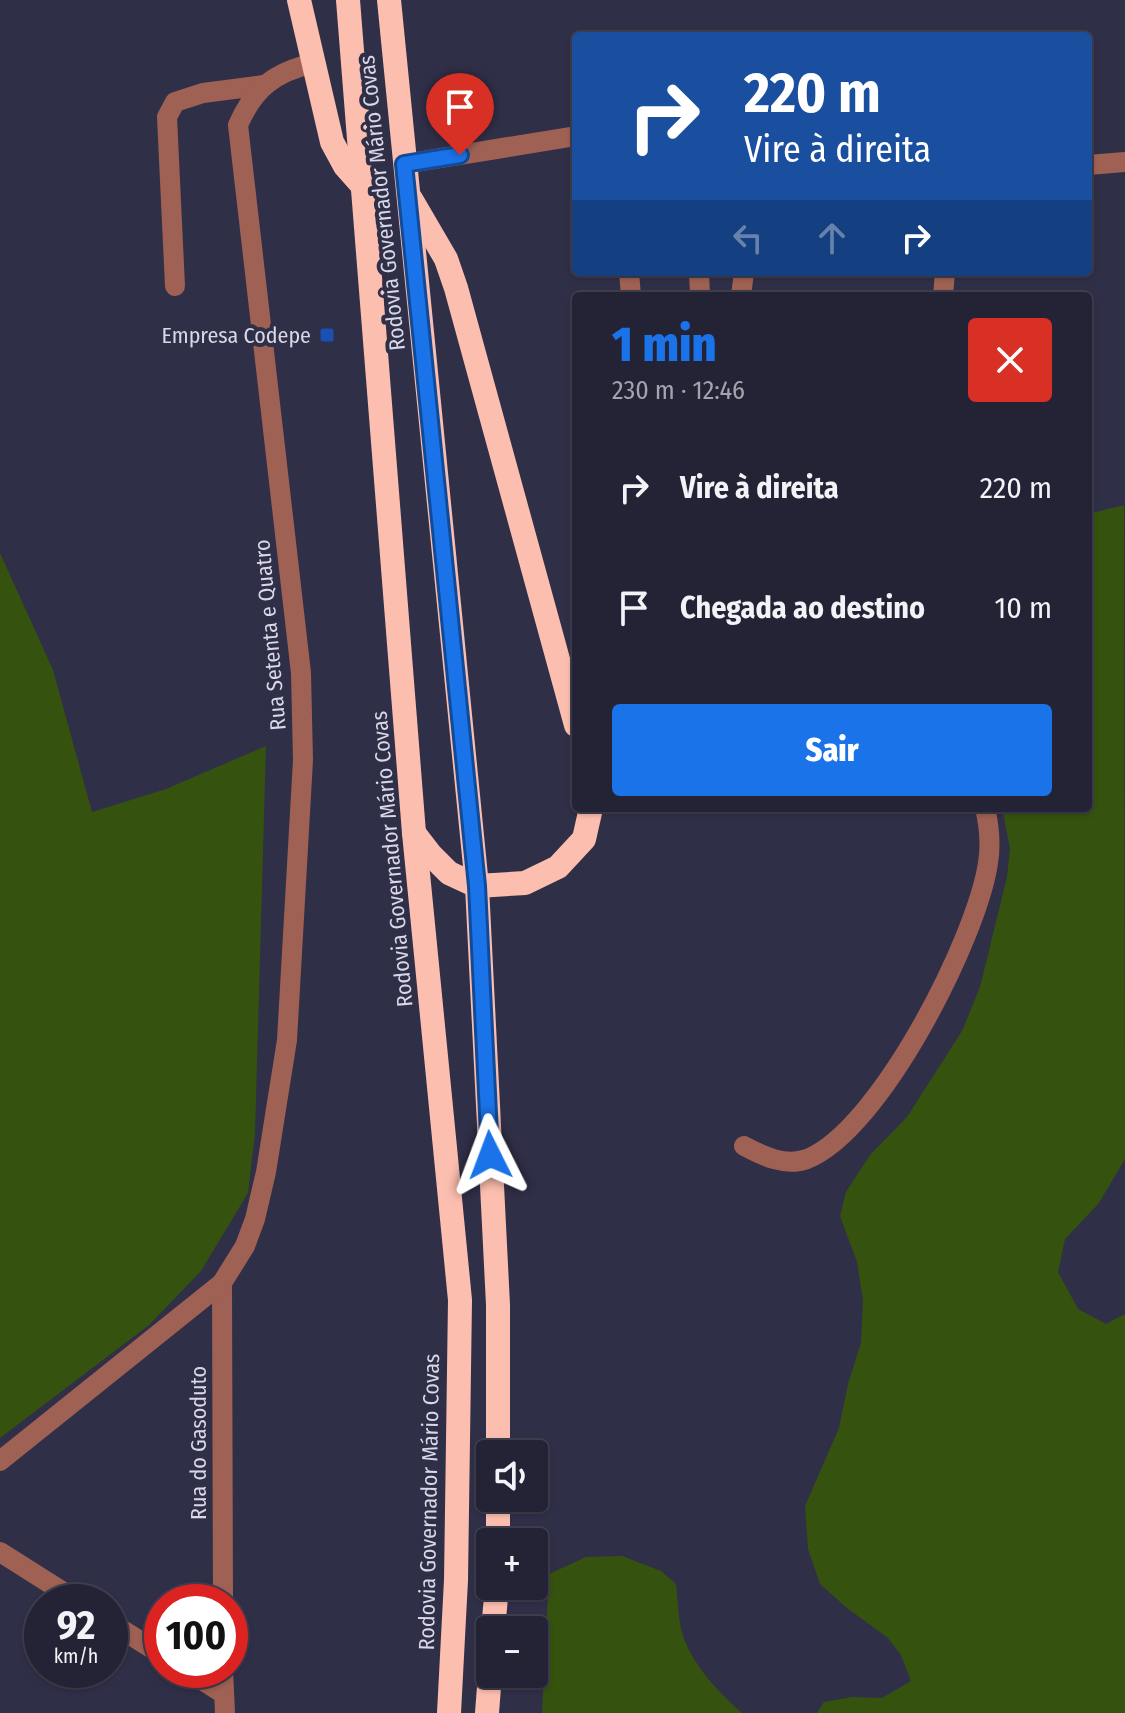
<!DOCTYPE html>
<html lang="pt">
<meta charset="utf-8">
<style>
:root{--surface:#242336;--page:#302f42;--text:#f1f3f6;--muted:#a3a4ad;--line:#414051;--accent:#1a73e8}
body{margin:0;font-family:"Fira Sans Condensed",sans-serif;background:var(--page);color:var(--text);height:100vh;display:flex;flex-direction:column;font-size:30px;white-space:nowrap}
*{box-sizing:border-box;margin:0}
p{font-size:26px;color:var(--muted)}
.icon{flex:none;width:44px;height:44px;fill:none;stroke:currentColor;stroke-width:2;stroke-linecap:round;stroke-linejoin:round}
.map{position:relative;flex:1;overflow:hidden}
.details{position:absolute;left:572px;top:292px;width:520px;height:520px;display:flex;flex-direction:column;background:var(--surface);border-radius:8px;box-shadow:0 2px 6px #0004,0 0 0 2px var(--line)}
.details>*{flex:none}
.top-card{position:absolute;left:572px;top:32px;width:520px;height:244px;border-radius:8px;box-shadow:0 2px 6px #0004,0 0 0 2px var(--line);background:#1a4fa0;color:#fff;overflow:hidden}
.buttons{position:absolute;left:476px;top:1440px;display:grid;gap:16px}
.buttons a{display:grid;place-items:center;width:72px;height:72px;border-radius:8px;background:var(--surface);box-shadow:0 2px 6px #0004,0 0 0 2px var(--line);font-size:40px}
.speed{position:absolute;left:24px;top:1584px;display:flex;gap:16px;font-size:40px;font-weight:700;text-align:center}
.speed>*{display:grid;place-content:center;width:104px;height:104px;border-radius:50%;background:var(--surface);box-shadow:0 2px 6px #0004,0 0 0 2px var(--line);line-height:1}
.speed small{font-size:20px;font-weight:400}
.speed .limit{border:12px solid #d22;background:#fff;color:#111}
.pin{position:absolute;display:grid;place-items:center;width:68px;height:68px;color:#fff;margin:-82px -34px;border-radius:50% 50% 50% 0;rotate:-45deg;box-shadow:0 0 8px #0007}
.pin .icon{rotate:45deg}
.me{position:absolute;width:88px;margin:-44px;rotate:357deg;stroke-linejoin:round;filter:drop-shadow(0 0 6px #0008)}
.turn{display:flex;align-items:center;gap:28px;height:168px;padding:0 40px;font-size:36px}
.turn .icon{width:104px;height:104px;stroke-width:2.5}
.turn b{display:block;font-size:56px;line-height:68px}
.lanes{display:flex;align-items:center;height:76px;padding:0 40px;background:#0003;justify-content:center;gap:40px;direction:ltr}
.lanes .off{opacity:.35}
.round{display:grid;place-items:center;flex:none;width:84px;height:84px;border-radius:8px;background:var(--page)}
.head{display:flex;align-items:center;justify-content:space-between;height:136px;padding:0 40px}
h1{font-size:48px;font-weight:800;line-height:60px;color:var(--accent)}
.button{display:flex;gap:16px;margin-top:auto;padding:16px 40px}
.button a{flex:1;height:92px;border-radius:8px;background:var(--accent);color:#fff;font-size:32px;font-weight:800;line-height:92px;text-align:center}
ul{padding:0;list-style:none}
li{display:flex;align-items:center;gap:24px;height:120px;padding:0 40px}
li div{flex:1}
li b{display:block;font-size:30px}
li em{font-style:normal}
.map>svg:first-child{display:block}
.green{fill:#36520f}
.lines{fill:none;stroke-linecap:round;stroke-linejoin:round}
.minor{stroke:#9f6153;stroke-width:20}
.highway{stroke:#fcbeaf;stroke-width:24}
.route-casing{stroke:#114b97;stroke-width:20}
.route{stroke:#1a73e8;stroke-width:14}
.transit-dot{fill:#1a4fb4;stroke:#302f48;stroke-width:3}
.labels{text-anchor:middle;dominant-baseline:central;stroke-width:8;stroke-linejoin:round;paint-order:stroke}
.street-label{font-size:22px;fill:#d8d8e8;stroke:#302f48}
.poi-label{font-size:22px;fill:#d8d8e8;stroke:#302f48;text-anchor:end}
</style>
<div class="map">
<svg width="1125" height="1713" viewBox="0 0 1125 1713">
<rect width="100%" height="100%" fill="#302f48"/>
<g class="green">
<polygon points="1124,505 1125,1159 1099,1203 1065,1239 1058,1272 1078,1309 1106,1324 1125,1314 1125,1713 817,1713 824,1702 852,1697 882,1698 911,1681 901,1655 888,1638 847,1608 820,1584 808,1549 805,1506 839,1428 848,1384 861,1343 863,1300 857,1262 840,1216 846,1192 870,1155 907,1117 962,1031 980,987 1007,877 1010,848 1002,808 1088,808 1088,514"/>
<polygon points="0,553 53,670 92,812 166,789 266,746 255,1133 248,1193 201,1271 149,1325 0,1438"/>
<path d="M 622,1556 L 661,1571 L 676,1584 C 678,1600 678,1620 683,1636 C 693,1665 719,1693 742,1713 L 542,1713 L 549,1574 L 586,1557 Z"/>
</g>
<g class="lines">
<g class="minor">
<polyline points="404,164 576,136"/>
<polyline points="1088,165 1125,162"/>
<polyline points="629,272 631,296"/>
<polyline points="699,272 700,296"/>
<polyline points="175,286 167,117 175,102 203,93 264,85"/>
<polyline points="741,296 744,272"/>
<polyline points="943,296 945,272"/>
<path d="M 744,1146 C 763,1156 785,1167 807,1159 C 880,1130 977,938 988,863 C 991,845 989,825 985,808"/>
<polyline points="222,1283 223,1602"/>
<path d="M 0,1461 L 222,1283 L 245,1246 L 255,1219 L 266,1172 L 287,1040 L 303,760 L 301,673 L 238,125 C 254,88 275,72 314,63"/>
<polyline points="0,1552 79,1602"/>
<polyline points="110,1622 162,1655"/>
<polyline points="186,1670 224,1694"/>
<polyline points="223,1670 225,1713"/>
</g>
<g class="highway">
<polyline points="299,0 332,142 345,166 361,184"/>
<polyline points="348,0 414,833 460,1300 456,1580 449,1713"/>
<polyline points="389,0 477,886 498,1305 498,1454"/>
<polyline points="411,199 446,259 456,288 576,725"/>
<polyline points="414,833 431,855 449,873 477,886 525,883 558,867 584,839 591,808"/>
<polyline points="498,1542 498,1498"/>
<polyline points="493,1630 497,1586"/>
<polyline points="487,1713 490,1674"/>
</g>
</g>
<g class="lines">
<defs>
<polyline id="route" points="460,155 404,164 477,886 490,1155"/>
</defs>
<use href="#route" class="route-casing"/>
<use href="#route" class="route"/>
</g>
<rect class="transit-dot" x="319" y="327" width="16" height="16" rx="4"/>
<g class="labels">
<g class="street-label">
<text transform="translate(382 203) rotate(-96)">Rodovia Governador Mário Covas</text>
<text transform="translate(270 635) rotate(-95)">Rua Setenta e Quatro</text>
<text transform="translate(392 859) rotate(-95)">Rodovia Governador Mário Covas</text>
<text transform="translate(198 1443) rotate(-90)">Rua do Gasoduto</text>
<text transform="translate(429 1502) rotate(-89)">Rodovia Governador Mário Covas</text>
</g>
<g class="poi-label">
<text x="311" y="335">Empresa Codepe</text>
</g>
</g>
</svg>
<div class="buttons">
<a><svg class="icon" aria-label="sound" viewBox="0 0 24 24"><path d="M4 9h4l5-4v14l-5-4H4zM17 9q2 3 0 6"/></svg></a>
<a>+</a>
<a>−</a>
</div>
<div class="speed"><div>92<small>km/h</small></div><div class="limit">100</div></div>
<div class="pin" style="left:460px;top:155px;background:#d93025"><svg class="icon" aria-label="arrive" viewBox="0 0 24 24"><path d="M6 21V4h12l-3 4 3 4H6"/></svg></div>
<svg class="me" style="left:490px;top:1155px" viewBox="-20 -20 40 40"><path d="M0-17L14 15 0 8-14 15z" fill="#1a73e8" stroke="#fff" stroke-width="4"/></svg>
<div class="top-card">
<div class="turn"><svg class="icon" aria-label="right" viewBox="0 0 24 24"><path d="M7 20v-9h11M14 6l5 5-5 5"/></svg><div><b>220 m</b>Vire à direita</div></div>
<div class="lanes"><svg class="icon off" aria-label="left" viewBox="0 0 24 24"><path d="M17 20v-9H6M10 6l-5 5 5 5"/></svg><svg class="icon off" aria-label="ahead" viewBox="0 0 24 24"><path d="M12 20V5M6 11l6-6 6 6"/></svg><svg class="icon" aria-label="right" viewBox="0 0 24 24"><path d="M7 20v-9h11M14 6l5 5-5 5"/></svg></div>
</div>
<section class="details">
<div class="head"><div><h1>1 min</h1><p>230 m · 12:46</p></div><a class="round" style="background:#d93025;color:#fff"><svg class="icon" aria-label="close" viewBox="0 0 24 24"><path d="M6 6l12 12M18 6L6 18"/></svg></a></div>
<ul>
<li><svg class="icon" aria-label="right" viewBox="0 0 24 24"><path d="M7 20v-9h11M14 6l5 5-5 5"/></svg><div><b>Vire à direita</b></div><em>220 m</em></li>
<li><svg class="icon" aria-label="arrive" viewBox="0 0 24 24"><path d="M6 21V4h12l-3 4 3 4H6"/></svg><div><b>Chegada ao destino</b></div><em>10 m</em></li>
</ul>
<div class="button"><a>Sair</a></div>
</section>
</div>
